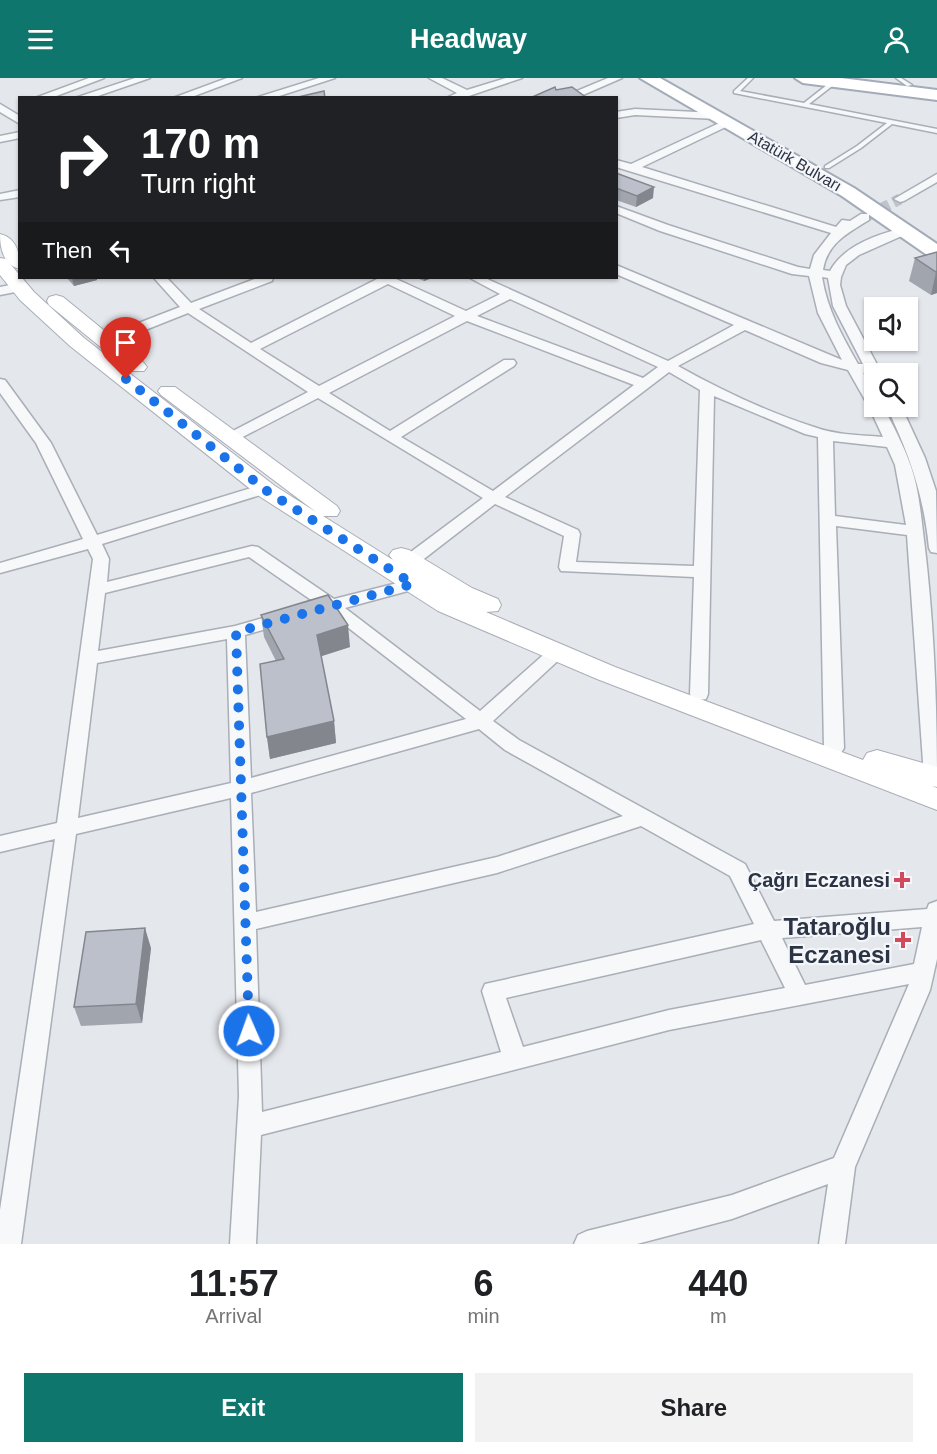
<!DOCTYPE html>
<meta charset="utf-8">
<style>
:root{--surface:#fff;--page:#f2f2f2;--text:#202124;--muted:#757577;--accent:#0f766e}
body{margin:0;font-family:Helvetica,sans-serif;background:var(--page);color:var(--text);height:100vh;display:flex;flex-direction:column;font-size:22px;white-space:nowrap}
*{box-sizing:border-box;margin:0}
p{font-size:20px;color:var(--muted)}
.icon{flex:none;width:33px;height:33px;fill:none;stroke:currentColor;stroke-width:2;stroke-linecap:round;stroke-linejoin:round}
.map{position:relative;height:1166px;overflow:hidden}
.drawer{display:flex;flex-direction:column;background:var(--surface);flex:1}
.drawer>*{flex:none}
.guide{position:absolute;left:18px;top:18px;width:600px;height:183px;border-radius:0px;box-shadow:0 2px 4px #0004;background:#202124;color:#fff;overflow:hidden}
.controls{position:absolute;left:864px;top:219px;display:grid;gap:12px}
.controls a{display:grid;place-items:center;width:54px;height:54px;border-radius:0px;background:var(--surface);box-shadow:0 2px 4px #0004;font-size:30px}
.pin{position:absolute;display:grid;place-items:center;width:51px;height:51px;color:#fff;margin:-62px -26px;border-radius:50% 50% 50% 0;rotate:-45deg;box-shadow:0 0 6px #0007}
.pin .icon{rotate:45deg}
.me{position:absolute;width:66px;margin:-33px;rotate:358deg;stroke-linejoin:round;filter:drop-shadow(0 0 4px #0008)}
.turn{display:flex;align-items:center;gap:21px;height:126px;padding:0 24px;font-size:27px}
.turn .icon{width:78px;height:78px;stroke-width:2.5}
.turn b{display:block;font-size:42px;line-height:51px}
.then{display:flex;align-items:center;height:57px;padding:0 24px;background:#0003;gap:12px;font-size:22px}
.eta{display:flex;justify-content:space-evenly;align-items:center;height:102px;text-align:center}
.eta b{font-size:36px;font-weight:700;line-height:42px}
.action{display:flex;gap:12px;margin-top:auto;padding:12px 24px}
.action a{flex:1;height:69px;border-radius:0px;background:var(--accent);color:#fff;font-size:24px;font-weight:700;line-height:69px;text-align:center}
.action a+a{background:var(--page);color:var(--text)}
header{display:flex;justify-content:space-between;align-items:center;height:78px;padding:0 24px;background:var(--accent);color:#fff;font-size:27px;font-weight:700}
.map>svg:first-child{display:block}
.lines{fill:none;stroke-linecap:round;stroke-linejoin:round}
.minor-tunnel{stroke:#bfc3cb;stroke-width:11;stroke-dasharray:11 5;stroke-linecap:butt}
.service-casing{stroke:#a9aeb7;stroke-width:3}
.minor-casing{stroke:#a9aeb7;stroke-width:3}
.secondary-casing{stroke:#a9aeb7;stroke-width:2}
.primary-casing{stroke:#a3abb8;stroke-width:4}
.service{fill:#f7f8fa;fill-rule:evenodd}
.minor{fill:#f7f8fa;fill-rule:evenodd}
.secondary{fill:#fff;fill-rule:evenodd}
.primary{fill:#fff;fill-rule:evenodd}
.wall{fill:#a1a5ae}
.shaded-wall{fill:#83868d}
.building{fill:#bbc0ca;stroke:#83868d;stroke-width:1.5}
.route{stroke:#1a73e8;stroke-width:10;stroke-dasharray:0 18}
.poi-dot{fill:#d1495b;stroke:#f4f6f9;stroke-width:2}
.labels{text-anchor:middle;dominant-baseline:central;stroke-width:4.5;stroke-linejoin:round;paint-order:stroke}
.far-street-label{font-size:16px;fill:#2b3445;stroke:#f4f6f9}
.poi-label{font-size:20px;font-weight:bold;fill:#2b3445;stroke:#f4f6f9;text-anchor:end}
.near-poi-label{font-size:24px;font-weight:bold;fill:#2b3445;stroke:#f4f6f9;text-anchor:end}
</style>
<header><svg class="icon" aria-label="menu" viewBox="0 0 24 24"><path d="M4 6h16M4 12h16M4 18h16"/></svg>Headway<svg class="icon" aria-label="person" viewBox="0 0 24 24"><circle cx="12" cy="8" r="4"/><path d="M4 21q1-7 8-7t8 7"/></svg></header>
<div class="map">
<svg width="937" height="1166" viewBox="0 0 937 1166">
<rect width="100%" height="100%" fill="#e4e7ec"/>
<g class="lines">
<polyline class="minor-tunnel" points="865,139 900,121"/>
<defs>
<g id="service">
<polygon points="748,0 753,0 740,13 804,25 832,3 836,3 836,5 809,26 937,51 937,55 892,46 861,70 829,90 825,90 825,88 857,68 887,45 734,15 734,13"/>
<polygon points="896,0 901,0 912,7 907,8"/>
</g>
<g id="minor">
<polygon points="89,0 104,0 51,20 35,20"/>
<polygon points="135,0 150,0 92,20 75,20"/>
<polygon points="227,0 242,0 189,20 173,20"/>
<polygon points="319,0 335,0 273,20 255,20"/>
<polygon points="429,0 442,0 467,12 506,0 522,0 463,20 446,20 457,15"/>
<polygon points="608,0 622,0 576,20 560,20"/>
<polygon points="0,26 20,38 20,46 0,34"/>
<polygon points="635,31 717,35 722,38 717,41 635,37 616,40 616,34"/>
<path d="M 728,41 L 732,42 L 732,46 L 642,89 L 836,149 L 842,142 L 850,143 L 861,136 L 869,136 L 869,142 C 848,155 827,165 823,192 L 830,193 C 845,166 879,156 907,149 L 913,153 L 859,177 L 846,187 L 841,199 L 840,207 L 846,228 L 882,296 L 874,296 L 874,300 L 863,295 L 874,314 L 874,328 L 883,328 C 893,348 903,366 910,386 C 919,410 921,438 924,462 C 934,543 937,623 937,704 L 927,703 L 924,698 L 907,457 L 836,448 L 844,670 L 841,675 L 834,677 L 827,675 L 824,670 L 818,359 L 805,356 L 714,318 L 708,616 L 706,621 L 699,622 L 692,621 L 690,616 L 694,499 L 561,493 L 559,489 L 564,458 L 495,426 L 416,487 L 404,487 L 402,483 L 404,479 L 483,420 L 318,320 L 235,363 L 225,363 L 223,360 L 225,357 L 308,314 L 188,235 L 110,266 L 105,267 L 98,263 L 100,260 L 180,229 L 154,200 L 167,200 L 191,225 L 257,200 L 273,200 L 272,203 L 199,231 L 251,265 L 379,200 L 394,200 L 466,233 L 500,216 L 470,200 L 485,200 L 668,283 L 734,247 L 616,196 L 616,187 L 842,282 L 818,235 L 809,198 L 792,196 L 660,153 L 616,135 L 616,128 L 668,147 L 798,189 L 810,191 L 814,177 L 831,155 L 616,89 L 616,82 L 631,86 ZM 822,199 L 828,200 L 833,228 L 863,286 L 858,286 C 842,258 827,231 822,199 ZM 388,206 L 455,238 L 319,308 L 260,271 ZM 510,221 L 658,289 L 643,300 L 477,238 ZM 467,243 L 634,307 L 493,413 L 401,359 L 514,288 L 516,285 L 514,282 L 504,282 L 390,353 L 329,315 ZM 745,252 L 821,285 L 848,292 L 869,329 L 883,359 C 860,357 836,357 814,349 C 767,334 721,312 678,288 ZM 669,294 L 700,312 L 694,488 L 576,484 L 580,456 L 578,452 L 505,419 ZM 833,363 L 887,369 L 895,387 L 906,447 L 835,438 Z"/>
<polygon points="20,54 20,60 0,64 0,58"/>
<polygon points="937,96 937,104 904,123 900,124 894,121"/>
<polygon points="20,112 20,119 0,122 0,116"/>
<polygon points="20,205 26,209 25,212 0,217 0,209"/>
<path d="M 0,301 L 5,302 L 51,365 L 97,457 L 258,408 L 264,406 L 272,411 L 270,414 L 102,466 L 109,481 L 107,504 L 252,468 L 258,469 L 334,521 L 413,501 L 419,502 L 421,506 L 419,510 L 345,530 L 480,633 L 551,570 L 563,570 L 566,574 L 563,578 L 493,643 L 519,662 L 745,786 L 774,843 L 927,831 L 929,826 L 937,823 L 937,881 L 930,912 L 855,1089 L 845,1166 L 819,1166 L 828,1106 L 732,1141 L 637,1166 L 574,1166 L 578,1157 L 587,1153 L 732,1117 L 834,1080 L 909,906 L 669,952 L 261,1057 L 256,1166 L 230,1166 L 239,1018 L 231,720 L 76,756 L 21,1166 L 0,1166 L 0,1132 L 55,761 L 0,774 L 0,758 L 57,745 L 93,481 L 88,471 L 0,495 L 0,485 L 83,461 L 36,365 L 0,315 ZM 249,479 L 317,526 L 313,530 L 316,534 L 328,534 L 466,641 L 251,700 L 245,557 L 290,544 L 293,540 L 290,536 L 284,534 L 235,548 L 98,573 L 105,515 ZM 227,561 L 231,705 L 78,740 L 97,585 ZM 479,651 L 505,672 L 623,738 L 497,779 L 256,834 L 251,715 ZM 641,748 L 730,798 L 754,846 L 485,906 L 482,913 L 501,974 L 262,1034 L 256,851 L 497,795 ZM 922,849 L 914,886 L 805,907 L 782,860 ZM 761,862 L 785,910 L 669,932 L 523,969 L 506,920 Z"/>
<path d="M 886,328 L 901,328 L 925,380 L 936,413 L 937,475 L 931,474 L 929,470 C 924,419 909,374 886,328 Z"/>
</g>
<g id="secondary">
<path d="M 0,156 C 17,160 20,176 20,191 C 3,187 0,170 0,156 Z"/>
<polygon points="0,180 6,181 34,214 84,260 275,408 316,434 161,317 158,313 161,309 175,309 337,428 340,433 337,438 323,438 393,482 389,477 393,472 401,470 409,472 472,510 498,521 501,527 498,533 486,534 615,589 863,682 867,675 877,672 937,689 937,709 932,708 937,710 937,732 597,601 438,533 259,418 70,268 20,222 0,197"/>
<polygon points="56,217 63,219 144,285 147,289 144,293 130,293 49,227 47,223 49,219"/>
</g>
<g id="primary">
<polygon points="640,0 660,0 854,110 937,166 937,181 930,179 842,118"/>
<polygon points="795,0 841,0 937,12 937,22 803,5"/>
</g>
</defs>
<use href="#service" class="service-casing"/>
<use href="#minor" class="minor-casing"/>
<use href="#secondary" class="secondary-casing"/>
<use href="#primary" class="primary-casing"/>
<use href="#service" class="service"/>
<use href="#minor" class="minor"/>
<use href="#secondary" class="secondary"/>
<use href="#primary" class="primary"/>
</g>
<g class="wall">
<polygon points="616,95 653,120 636,129 616,122"/>
<polygon points="937,174 937,215 931,217 909,203 915,180"/>
<polygon points="67,200 97,200 97,202 74,208"/>
<polygon points="417,200 432,200 424,203"/>
<polygon points="261,537 350,569 321,578 334,643 336,665 270,681 267,659 276,583 264,559"/>
<polygon points="151,870 142,945 81,948 74,929"/>
</g>
<g class="shaded-wall">
<polygon points="654,109 653,120 636,129 637,118"/>
<polygon points="937,193 937,215 931,217 936,194"/>
<polygon points="72,200 97,200 97,202 74,208"/>
<polygon points="424,200 432,200 424,203"/>
<polygon points="348,547 350,569 319,579 317,557"/>
<polygon points="334,643 336,665 270,681 267,659"/>
<polygon points="145,850 151,870 142,945 136,926"/>
</g>
<g class="building">
<polygon points="555,9 556,12 572,9 587,20 530,20"/>
<polygon points="324,13 325,20 294,20"/>
<polygon points="616,95 654,109 637,118 616,110"/>
<polygon points="937,174 937,193 936,194 915,180"/>
<polygon points="328,517 348,547 317,557 334,643 267,659 260,586 284,581 261,537"/>
<polygon points="145,850 136,926 74,929 86,854"/>
</g>
<g class="lines">
<polyline class="route" points="126,301 267,413 413,506 236,554 249,953"/>
</g>
<g class="poi-dot">
<path d="M899 793h6v6h6v6h-6v6h-6v-6h-6v-6h6z"/>
<path d="M900 853h6v6h6v6h-6v6h-6v-6h-6v-6h6z"/>
</g>
<g class="labels">
<g class="far-street-label">
<text transform="translate(795 83) rotate(30)">Atatürk Bulvarı</text>
</g>
<g class="poi-label">
<text x="890" y="802">Çağrı Eczanesi</text>
</g>
<g class="near-poi-label">
<text x="891" y="848">Tataroğlu<tspan x="891" dy="28">Eczanesi</tspan></text>
</g>
</g>
</svg>
<div class="controls">
<a><svg class="icon" aria-label="sound" viewBox="0 0 24 24"><path d="M4 9h4l5-4v14l-5-4H4zM17 9q2 3 0 6"/></svg></a>
<a><svg class="icon" aria-label="search" viewBox="0 0 24 24"><circle cx="10" cy="10" r="6"/><path d="M15 15l6 6"/></svg></a>
</div>
<div class="pin" style="left:126px;top:301px;background:#d93025"><svg class="icon" aria-label="arrive" viewBox="0 0 24 24"><path d="M6 21V4h12l-3 4 3 4H6"/></svg></div>
<svg class="me" style="left:249px;top:953px" viewBox="-20 -20 40 40"><circle r="17" fill="#1a73e8" stroke="#fff" stroke-width="3"/><path d="M0-11L8 9 0 5-8 9z" fill="#fff"/></svg>
<div class="guide">
<div class="turn"><svg class="icon" aria-label="right" viewBox="0 0 24 24"><path d="M7 20v-9h11M14 6l5 5-5 5"/></svg><div><b>170 m</b>Turn right</div></div>
<div class="then">Then<svg class="icon" aria-label="left" viewBox="0 0 24 24"><path d="M17 20v-9H6M10 6l-5 5 5 5"/></svg></div>
</div>
</div>
<section class="drawer">
<div class="eta">
<div><b>11:57</b><p>Arrival</p></div>
<div><b>6</b><p>min</p></div>
<div><b>440</b><p>m</p></div>
</div>
<div class="action"><a>Exit</a><a>Share</a></div>
</section>
